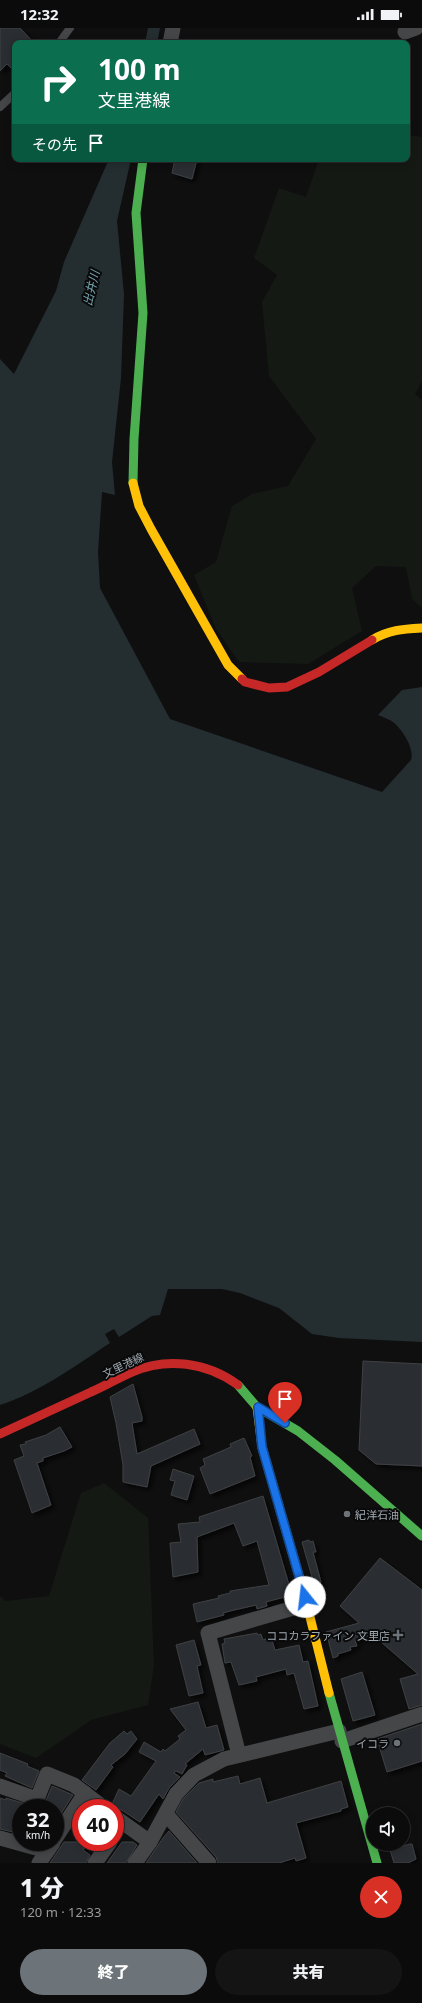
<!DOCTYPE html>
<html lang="ja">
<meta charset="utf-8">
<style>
:root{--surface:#0b0b0c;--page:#141415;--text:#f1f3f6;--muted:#9a9b9d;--line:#2b2b2d;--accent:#6d7479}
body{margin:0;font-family:"Noto Sans","Noto Sans JP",sans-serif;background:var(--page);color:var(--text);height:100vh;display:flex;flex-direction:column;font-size:15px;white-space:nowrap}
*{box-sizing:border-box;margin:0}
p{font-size:13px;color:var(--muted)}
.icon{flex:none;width:22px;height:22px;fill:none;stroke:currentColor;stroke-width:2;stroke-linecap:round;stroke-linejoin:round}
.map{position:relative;height:1835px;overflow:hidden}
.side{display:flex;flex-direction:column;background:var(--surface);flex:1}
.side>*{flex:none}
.banner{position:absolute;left:12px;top:12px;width:398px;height:122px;border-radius:8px;box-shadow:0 2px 10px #0003,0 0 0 1px var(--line);background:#0b6e4f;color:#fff;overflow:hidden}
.tools{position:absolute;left:366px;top:1779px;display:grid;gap:8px}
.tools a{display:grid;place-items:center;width:44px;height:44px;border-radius:50%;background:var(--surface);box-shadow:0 2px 10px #0003,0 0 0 1px var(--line);font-size:20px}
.speed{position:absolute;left:12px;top:1771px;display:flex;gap:8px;font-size:20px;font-weight:700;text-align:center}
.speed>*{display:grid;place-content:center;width:52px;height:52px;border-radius:50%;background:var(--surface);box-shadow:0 2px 10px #0003,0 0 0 1px var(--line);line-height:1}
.speed small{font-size:10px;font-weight:400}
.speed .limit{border:6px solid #d22;background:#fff;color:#111}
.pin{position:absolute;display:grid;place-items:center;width:34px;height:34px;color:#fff;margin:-41px -17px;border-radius:50% 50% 50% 0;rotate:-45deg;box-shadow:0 0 4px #0007}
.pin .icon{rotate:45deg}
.me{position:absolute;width:44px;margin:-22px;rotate:344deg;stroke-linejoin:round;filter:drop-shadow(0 0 3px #0008)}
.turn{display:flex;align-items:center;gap:14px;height:84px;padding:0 20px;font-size:18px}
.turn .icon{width:52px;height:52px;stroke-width:2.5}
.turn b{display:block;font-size:28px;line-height:34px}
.then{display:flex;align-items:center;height:38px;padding:0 20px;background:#0003;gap:8px;font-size:15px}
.round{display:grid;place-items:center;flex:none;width:42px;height:42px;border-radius:21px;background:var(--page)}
.head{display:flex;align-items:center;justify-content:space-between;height:68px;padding:0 20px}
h1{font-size:24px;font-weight:800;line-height:30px}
.primary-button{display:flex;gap:8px;margin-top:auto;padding:8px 20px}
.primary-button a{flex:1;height:46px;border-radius:24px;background:var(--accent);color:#fff;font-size:16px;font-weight:800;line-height:46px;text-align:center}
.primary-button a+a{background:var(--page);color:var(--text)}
.status{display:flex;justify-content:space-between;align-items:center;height:28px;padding:0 20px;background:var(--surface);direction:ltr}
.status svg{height:11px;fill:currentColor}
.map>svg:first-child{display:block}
.green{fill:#151914}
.water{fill:#242e31}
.building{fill:#2c2e30;stroke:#3e4144;filter:url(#shadow)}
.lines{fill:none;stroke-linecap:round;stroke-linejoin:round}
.lane{stroke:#444648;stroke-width:8}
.street{stroke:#444648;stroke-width:15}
.fast{stroke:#4caf50;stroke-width:9}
.slow{stroke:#ffc107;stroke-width:9}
.jam{stroke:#c62828;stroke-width:9}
.route-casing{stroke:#114b97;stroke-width:10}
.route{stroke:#1a73e8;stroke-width:7}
.poi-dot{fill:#6d7479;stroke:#0a0a0b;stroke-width:1.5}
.labels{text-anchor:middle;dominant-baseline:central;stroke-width:4;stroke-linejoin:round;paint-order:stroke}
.street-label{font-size:11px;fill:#a0aab2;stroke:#0a0a0b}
.poi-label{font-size:11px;fill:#a0aab2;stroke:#0a0a0b;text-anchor:end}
.water-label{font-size:12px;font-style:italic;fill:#75a3ae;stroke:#0a0a0b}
</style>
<div class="status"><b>12:32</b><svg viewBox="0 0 49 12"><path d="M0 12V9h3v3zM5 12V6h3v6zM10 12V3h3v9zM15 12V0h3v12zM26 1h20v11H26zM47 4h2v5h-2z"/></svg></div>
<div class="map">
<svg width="422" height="1835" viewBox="0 0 422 1835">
<defs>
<filter id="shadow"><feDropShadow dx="3.5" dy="3.5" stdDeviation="2" flood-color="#0009"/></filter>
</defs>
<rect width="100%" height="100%" fill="#0f0f10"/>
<g class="green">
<polygon points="407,107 422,109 422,353 415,366 422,372 422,580 412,571 406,539 376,538 352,560 362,603 308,636 239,634 216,601 194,547 216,534 232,478 252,466 288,458 316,411 269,348 262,274 277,247 254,230 279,160 306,169 319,131 407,131"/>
<polygon points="104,1455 148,1490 154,1637 148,1677 91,1692 36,1730 0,1716 0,1568 6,1573 49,1568 81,1465"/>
</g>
<g class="water">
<polygon points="148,0 160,0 157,15 145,15"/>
<path d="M 109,131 L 131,131 L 117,193 L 124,266 L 121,350 L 112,434 L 115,467 L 102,464 L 98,524 L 100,560 L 170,691 L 382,764 L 411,732 C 415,721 402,701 393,694 C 389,691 383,689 378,687 L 402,662 L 422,659 L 422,1314 L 339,1310 L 312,1306 L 279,1280 L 240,1265 L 222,1261 L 168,1261 L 160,1287 L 152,1288 L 119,1309 L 114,1301 L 105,1306 L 110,1315 C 75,1338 40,1364 0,1377 L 0,331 L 14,346 L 56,263 L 64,234 Z"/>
</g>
<g class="building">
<polygon points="0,0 20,0 34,15 15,15 15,44 7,36 0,43"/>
<polygon points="175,131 197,131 192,151 172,145"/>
<polygon points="363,1333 422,1336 422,1438 376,1436 359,1422"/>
<polygon points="133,1356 142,1389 142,1393 132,1395 137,1426 194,1401 200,1416 151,1438 147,1459 123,1454 123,1437 116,1395 110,1369"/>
<polygon points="60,1399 72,1419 64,1423 43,1430 43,1433 37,1435 51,1477 32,1485 14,1432 24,1428 20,1417 26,1416 25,1414 46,1407"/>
<polygon points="244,1410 252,1428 250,1429 255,1448 210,1466 200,1440 205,1437 203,1431 231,1419 230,1416"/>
<polygon points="173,1441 194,1448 187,1472 171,1467 175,1453 170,1452"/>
<polygon points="263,1468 292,1567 266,1574 267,1578 257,1581 256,1577 230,1583 223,1585 224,1587 197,1594 193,1576 219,1570 218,1568 230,1565 230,1563 269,1557 257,1513 243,1518 234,1495 197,1509 198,1544 173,1549 170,1515 181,1514 178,1496 200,1494 199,1489"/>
<polygon points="309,1512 310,1514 313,1513 316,1524 313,1524 321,1554 314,1556 302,1514"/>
<polygon points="380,1530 422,1562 422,1677 409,1681 400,1651 418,1646 373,1607 355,1612 357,1618 350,1619 351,1622 338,1626 338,1628 333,1630 326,1604 359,1595 340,1578"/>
<polygon points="257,1605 258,1607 261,1606 263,1612 271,1609 275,1622 299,1617 303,1634 308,1633 318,1678 304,1681 294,1645 287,1647 286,1641 256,1649 257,1653 239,1657 231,1634 225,1635 222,1616 225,1615 224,1611"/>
<polygon points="194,1612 201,1637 197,1638 203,1665 189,1668 176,1617"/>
<polygon points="362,1644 375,1687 353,1693 341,1651"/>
<polygon points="198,1674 206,1700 217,1697 224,1722 205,1727 203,1721 185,1736 187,1737 182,1746 176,1743 174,1745 180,1749 169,1760 163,1771 159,1766 140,1794 120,1781 113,1780 112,1776 119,1761 131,1768 156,1733 139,1724 144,1714 161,1724 163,1721 165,1723 180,1711 178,1708 186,1702 170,1681"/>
<polygon points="422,1696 422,1733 387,1744 377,1711"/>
<polygon points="124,1703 127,1706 131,1703 137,1711 125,1726 111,1737 113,1739 96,1762 82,1752 110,1715"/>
<polygon points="0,1725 28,1736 27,1738 39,1743 32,1760 5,1748 7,1745 0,1742"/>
<polygon points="238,1748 240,1756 260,1750 267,1775 341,1753 348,1779 341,1781 341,1783 296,1795 306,1830 296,1833 295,1830 279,1835 218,1835 216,1829 176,1784 183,1771 199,1755 213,1751 213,1754"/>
<polygon points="52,1758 73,1767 55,1795 55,1780 21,1780 19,1796 16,1795 13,1804 0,1801 0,1770 6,1772 6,1770 39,1780 45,1775"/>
<polygon points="169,1803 197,1835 146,1835 163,1810"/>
<polygon points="64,1814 89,1814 83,1822 90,1827 86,1835 50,1835"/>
<polygon points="122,1814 133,1814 137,1817 126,1835 107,1835"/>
<polygon points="410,1816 412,1816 416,1831 408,1835 394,1835 390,1822"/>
</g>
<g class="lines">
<g class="lane">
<polyline points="59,15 70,0"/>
<polyline points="0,79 15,65"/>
</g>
<g class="street">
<polyline points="405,4 416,0"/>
<polyline points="170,15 173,0"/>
<polyline points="342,1713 422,1686"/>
<polyline points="239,1727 208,1605 307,1576"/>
<polyline points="0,1758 37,1771 47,1746 74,1757 104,1780"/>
<polyline points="166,1786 209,1835"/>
<polyline points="115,1789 150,1814"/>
<polyline points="0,1810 47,1823"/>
<polyline points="55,1811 85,1765"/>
<polyline points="39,1835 53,1815"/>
<polyline points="95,1835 110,1814"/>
<polyline points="135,1835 150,1814 176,1766 194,1747 224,1731 339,1703"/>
</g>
<g class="fast">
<polyline points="133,455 134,411 143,285 136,185 143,131"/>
<polyline points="238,1357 257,1379 298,1403 335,1432 422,1508"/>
<polyline points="329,1665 377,1835"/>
</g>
<g class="slow">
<polyline points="133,455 139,478 151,501 228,637 242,651"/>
<path d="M 372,612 C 388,602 403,601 422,600"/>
<polyline points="257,1379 262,1419 305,1569 329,1665"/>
</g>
<g class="jam">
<polyline points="242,651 245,654 269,660 287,659 319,644 372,612"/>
<path d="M 0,1406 C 30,1392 61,1378 91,1364 C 105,1358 118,1350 132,1344 C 167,1329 207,1334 238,1357"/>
</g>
</g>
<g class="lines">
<defs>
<polyline id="route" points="285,1395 258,1379 262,1419 305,1569"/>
</defs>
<use href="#route" class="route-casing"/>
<use href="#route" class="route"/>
</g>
<g class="poi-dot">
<circle cx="347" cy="1486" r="4"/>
<path d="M396 1601h4v4h4v4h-4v4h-4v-4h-4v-4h4z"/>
<circle cx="397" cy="1715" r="4"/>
</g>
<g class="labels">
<g class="street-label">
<text transform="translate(123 1337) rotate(-25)">文里港線</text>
</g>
<g class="poi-label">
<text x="355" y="1486" text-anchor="start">紀洋石油</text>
<text x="390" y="1607">ココカラファイン 文里店</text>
<text x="389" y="1715">イコラ</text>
</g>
<g class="water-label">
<text transform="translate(91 260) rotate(-77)">出井川</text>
</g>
</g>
</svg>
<div class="tools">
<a><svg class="icon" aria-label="sound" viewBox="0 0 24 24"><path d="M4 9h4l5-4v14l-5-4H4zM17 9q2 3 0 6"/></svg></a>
</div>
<div class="speed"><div>32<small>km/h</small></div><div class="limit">40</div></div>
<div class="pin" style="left:285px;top:1395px;background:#d93025"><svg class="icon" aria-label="arrive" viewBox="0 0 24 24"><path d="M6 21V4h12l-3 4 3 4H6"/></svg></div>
<svg class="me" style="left:305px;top:1569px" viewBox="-20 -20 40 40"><circle r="19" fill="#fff"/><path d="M0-13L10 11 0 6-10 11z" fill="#1a73e8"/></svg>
<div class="banner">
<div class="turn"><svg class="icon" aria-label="right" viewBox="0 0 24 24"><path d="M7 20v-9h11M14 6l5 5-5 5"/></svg><div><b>100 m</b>文里港線</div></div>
<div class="then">その先<svg class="icon" aria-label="arrive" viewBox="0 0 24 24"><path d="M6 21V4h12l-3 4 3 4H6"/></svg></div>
</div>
</div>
<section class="side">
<div class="head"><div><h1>1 分</h1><p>120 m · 12:33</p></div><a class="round" style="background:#d93025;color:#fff"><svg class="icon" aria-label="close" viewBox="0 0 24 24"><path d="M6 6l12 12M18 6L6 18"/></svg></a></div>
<div class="primary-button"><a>終了</a><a>共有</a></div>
</section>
